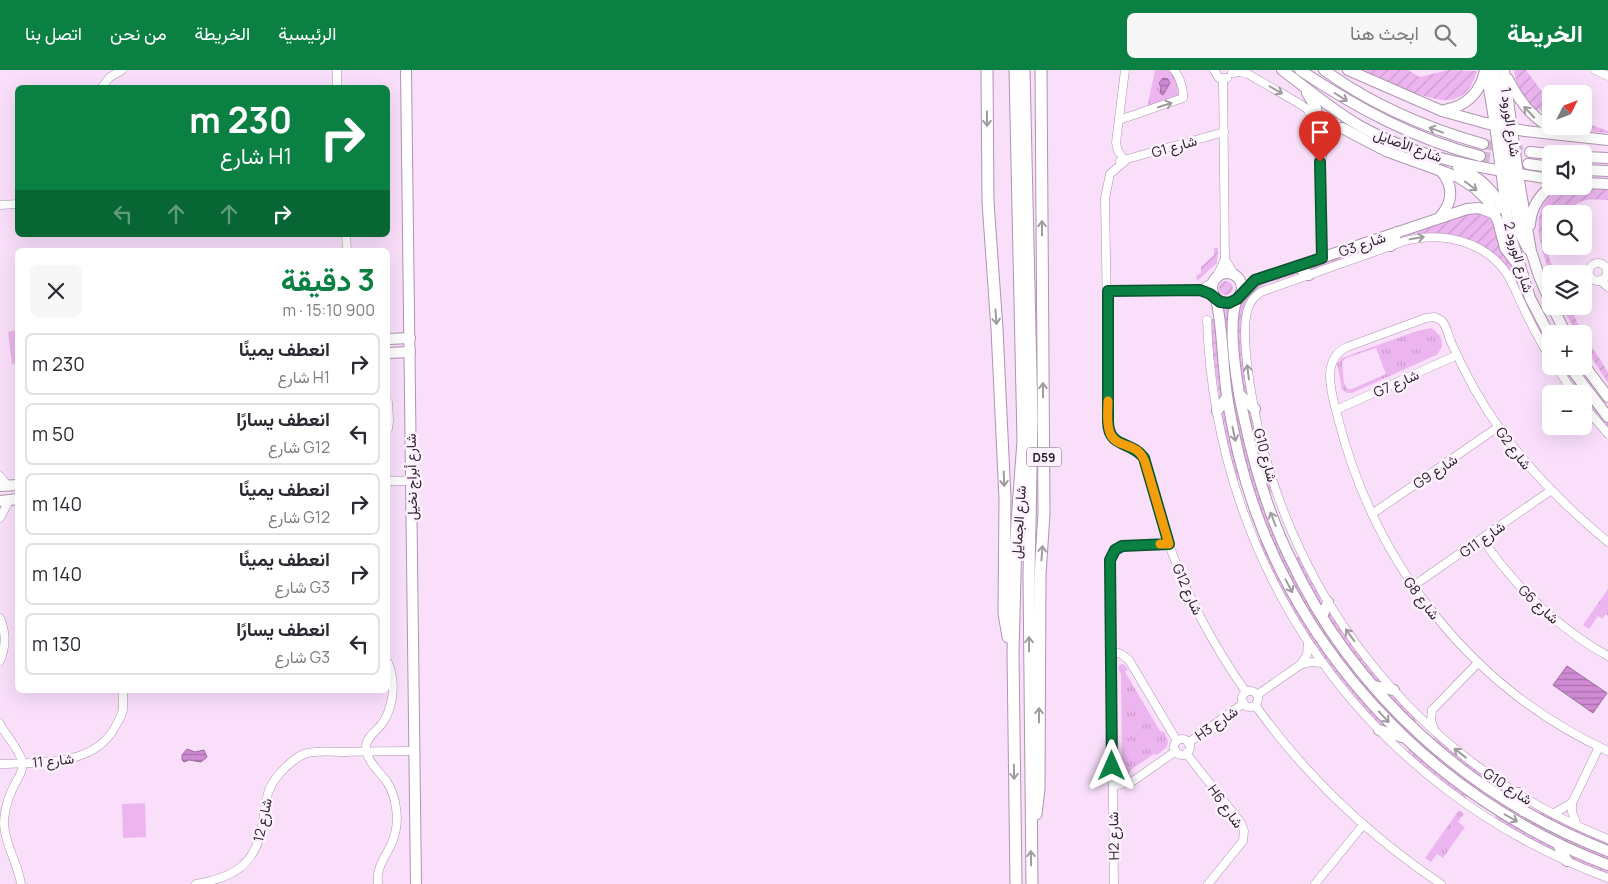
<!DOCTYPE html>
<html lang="ar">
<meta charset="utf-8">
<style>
:root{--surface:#fff;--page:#f7f7f7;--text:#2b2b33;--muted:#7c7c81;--line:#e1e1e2;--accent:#0b8043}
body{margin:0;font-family:Manrope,Vazirmatn,sans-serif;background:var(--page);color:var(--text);direction:rtl;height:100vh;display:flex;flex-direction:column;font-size:19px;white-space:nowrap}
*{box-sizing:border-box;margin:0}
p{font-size:16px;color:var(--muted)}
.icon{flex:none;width:28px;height:28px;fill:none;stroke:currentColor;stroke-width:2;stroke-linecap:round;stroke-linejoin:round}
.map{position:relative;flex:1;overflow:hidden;direction:ltr}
.drawer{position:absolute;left:15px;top:178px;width:375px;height:445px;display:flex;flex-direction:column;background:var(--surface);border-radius:8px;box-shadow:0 5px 20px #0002;direction:rtl}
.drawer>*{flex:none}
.top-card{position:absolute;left:15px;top:15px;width:375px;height:152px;border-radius:8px;box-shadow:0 5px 20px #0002;direction:rtl;background:#0b8043;color:#fff;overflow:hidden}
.needle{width:32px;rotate:48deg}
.buttons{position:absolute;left:1542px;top:15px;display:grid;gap:10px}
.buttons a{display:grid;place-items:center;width:50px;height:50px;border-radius:8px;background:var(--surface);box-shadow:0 5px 20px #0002;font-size:25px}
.pin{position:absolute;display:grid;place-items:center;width:42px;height:42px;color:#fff;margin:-51px -21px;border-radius:50% 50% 50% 0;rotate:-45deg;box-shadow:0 0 5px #0007}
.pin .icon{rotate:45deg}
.me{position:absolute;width:55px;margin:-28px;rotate:0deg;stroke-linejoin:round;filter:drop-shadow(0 0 4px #0008)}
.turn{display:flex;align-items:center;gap:18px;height:105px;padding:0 15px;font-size:22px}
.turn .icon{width:65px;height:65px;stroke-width:2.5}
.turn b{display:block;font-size:35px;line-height:42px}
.lanes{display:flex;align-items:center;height:48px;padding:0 15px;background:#0003;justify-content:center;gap:25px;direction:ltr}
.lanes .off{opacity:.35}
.round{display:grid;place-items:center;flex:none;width:52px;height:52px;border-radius:8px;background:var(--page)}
.summary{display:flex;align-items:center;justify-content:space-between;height:85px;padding:0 15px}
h1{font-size:30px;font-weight:700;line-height:38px;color:var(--accent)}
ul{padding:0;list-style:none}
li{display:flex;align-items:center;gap:15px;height:62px;margin:0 10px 8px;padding:0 5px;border:2px solid var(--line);border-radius:8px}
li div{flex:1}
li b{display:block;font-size:19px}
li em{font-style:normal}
header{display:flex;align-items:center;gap:30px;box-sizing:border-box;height:70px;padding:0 25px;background:var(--accent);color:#fff}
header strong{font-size:24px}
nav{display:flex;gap:28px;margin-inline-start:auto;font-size:18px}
.search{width:350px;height:45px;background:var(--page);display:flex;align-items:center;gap:12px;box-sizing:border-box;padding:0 18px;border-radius:8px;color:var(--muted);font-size:19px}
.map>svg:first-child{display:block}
.grass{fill:#ecb5ef}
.park{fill:url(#park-tufts);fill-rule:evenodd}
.garden{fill:url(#garden-furrows)}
.water{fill:url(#water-rules);stroke:#9e6aa2}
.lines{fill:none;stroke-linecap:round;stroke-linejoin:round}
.secondary-tunnel{stroke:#d1b9d2;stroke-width:10;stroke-dasharray:10 5;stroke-linecap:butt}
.street-casing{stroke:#ae95b0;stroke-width:9}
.secondary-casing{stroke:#ae95b0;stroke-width:12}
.primary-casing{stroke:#ae95b0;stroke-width:13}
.street{stroke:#fff;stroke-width:8}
.secondary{stroke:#fff;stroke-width:10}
.primary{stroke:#fff;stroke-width:11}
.oneway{stroke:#a09ba0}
.route-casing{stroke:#07532c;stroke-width:12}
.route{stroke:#0b8043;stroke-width:9}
.slow{stroke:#f59e0b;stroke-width:9}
.labels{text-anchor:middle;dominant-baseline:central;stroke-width:5;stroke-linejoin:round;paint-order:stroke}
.shield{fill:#fdf2fe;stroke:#6a606b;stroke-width:1}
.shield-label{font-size:12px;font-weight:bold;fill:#2b212c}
.street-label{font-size:14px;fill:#2b212c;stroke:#fdf2fe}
</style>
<header>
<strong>الخريطة</strong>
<div class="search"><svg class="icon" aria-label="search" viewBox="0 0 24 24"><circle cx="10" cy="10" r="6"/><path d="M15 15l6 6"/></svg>ابحث هنا</div>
<nav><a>الرئيسية</a><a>الخريطة</a><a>من نحن</a><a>اتصل بنا</a></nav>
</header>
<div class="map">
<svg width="1608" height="814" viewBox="0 0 1608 814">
<defs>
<pattern id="park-tufts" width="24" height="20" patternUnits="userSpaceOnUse" patternTransform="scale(1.25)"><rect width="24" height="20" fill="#ecb5ef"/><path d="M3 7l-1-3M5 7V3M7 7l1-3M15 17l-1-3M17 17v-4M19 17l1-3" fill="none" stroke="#cb9bcd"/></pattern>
<pattern id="garden-furrows" width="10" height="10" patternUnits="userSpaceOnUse" patternTransform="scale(1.25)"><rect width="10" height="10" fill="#ecb5ef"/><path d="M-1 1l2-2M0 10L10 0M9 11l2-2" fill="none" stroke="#cb9bcd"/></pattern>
<pattern id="water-rules" width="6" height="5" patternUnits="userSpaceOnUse" patternTransform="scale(1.25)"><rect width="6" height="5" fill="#cf8ad4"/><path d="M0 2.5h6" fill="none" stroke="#a870ac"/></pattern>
</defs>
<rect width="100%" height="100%" fill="#fadffb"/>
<g class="grass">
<polygon points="17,260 17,293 12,294 8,262"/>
<polygon points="145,733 146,767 123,768 122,734"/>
</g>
<g class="park">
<polygon points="1155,0 1169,0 1174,2 1180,27 1147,38"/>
<path d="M 1431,258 C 1442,265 1447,275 1436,285 L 1352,323 L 1347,323 L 1342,319 L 1337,294 L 1342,288 L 1417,261 ZM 1376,278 L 1386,304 L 1352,319 L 1348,319 L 1344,313 L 1342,292 L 1346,288 Z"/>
<polygon points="1608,519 1608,546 1606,544 1602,549 1598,546 1589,559 1583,555"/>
<polygon points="1123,594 1128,599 1125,602 1160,661 1164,662 1168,671 1167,677 1157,685 1154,684 1132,699 1129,704 1122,708 1120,705 1120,697 1122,694 1121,603 1119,601 1119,595"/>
<polygon points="1459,740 1464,744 1458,752 1465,757 1443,788 1437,784 1431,792 1425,788"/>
</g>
<g class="garden">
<path d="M 1362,0 L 1408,0 L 1420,7 L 1448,0 L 1477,1 C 1465,43 1435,30 1404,19 C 1390,13 1375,8 1362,0 Z"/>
<path d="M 1514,0 L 1526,0 L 1543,23 L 1551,30 L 1551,54 L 1549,53 L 1547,47 L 1539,39 L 1535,40 C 1525,27 1516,17 1514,0 Z"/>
<polygon points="1323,44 1340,55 1322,62"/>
<polygon points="1584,52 1608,61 1608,63 1574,60 1556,56 1584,56"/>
<path d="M 1566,117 L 1608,119 L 1608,130 C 1599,130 1588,128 1580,132 C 1565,140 1571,144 1551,144 L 1551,173 L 1549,187 L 1555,204 L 1551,204 L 1551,207 C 1540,175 1524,132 1566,117 Z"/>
<path d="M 1467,143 C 1478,143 1486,144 1494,153 L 1536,249 L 1551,275 L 1551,280 L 1535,253 L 1512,206 L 1505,196 L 1444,164 L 1417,163 L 1397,168 L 1398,166 Z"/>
<polygon points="1388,170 1383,174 1314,199 1306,198 1305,197"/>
<polygon points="1214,178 1218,178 1217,193 1197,211 1196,206 1201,203 1201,197 1214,185"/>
<path d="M 1293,201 L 1299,202 C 1286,210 1268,210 1256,220 C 1231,242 1245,297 1249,327 L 1244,323 L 1243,319 L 1237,269 L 1238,239 L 1242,229 L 1258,212 Z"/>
<circle cx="1226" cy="218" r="7"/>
<polygon points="1562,236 1569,236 1583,264 1577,264"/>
<path d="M 1221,239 L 1230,239 L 1250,390 L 1318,549 C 1355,606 1400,661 1455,700 C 1471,711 1489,719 1505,728 C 1539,747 1574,766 1608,785 L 1608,790 C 1583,781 1560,769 1536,757 C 1526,752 1515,748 1506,741 C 1482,726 1458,708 1436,690 C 1425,682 1415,671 1405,661 C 1332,591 1276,501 1248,403 C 1233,349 1227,294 1221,239 Z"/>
<polygon points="1212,249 1216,249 1224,324 1220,332 1212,275"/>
<polygon points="1584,265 1608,302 1608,313 1584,276"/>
<polygon points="1561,296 1565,296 1608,352 1608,357 1584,328 1584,324 1581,324"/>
<polygon points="1246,335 1251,341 1261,384 1272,423 1270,424 1282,457 1280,458 1259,395"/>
<polygon points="1224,337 1241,409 1236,410 1221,343"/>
<path d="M 1251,440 L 1266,476 L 1296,538 L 1320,575 L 1377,646 L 1391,660 L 1382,657 L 1377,652 C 1357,629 1337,606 1319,581 C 1295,547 1276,509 1258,471 L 1261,469 L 1249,441 Z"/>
<polygon points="1299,486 1320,527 1322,538 1320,536 1294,488"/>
<polygon points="1329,542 1365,592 1383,613 1374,611 1329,551"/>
<polygon points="1384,622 1391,623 1418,650 1414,653"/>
<polygon points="1435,666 1485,706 1483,710 1432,670"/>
<polygon points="1410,678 1468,725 1465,729 1407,682"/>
<polygon points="1541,741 1572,757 1608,772 1608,776 1570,761 1539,745"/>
<polygon points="1497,744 1552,775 1557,781 1537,773 1494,749"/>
<polygon points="1564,781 1608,799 1608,804 1570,788"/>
</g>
<g class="water">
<polygon points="1163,8 1168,9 1170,13 1163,25 1160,23 1161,17 1159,13"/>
<polygon points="1567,596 1607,623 1593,643 1553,615"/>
<polygon points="187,679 195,682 204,680 207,687 201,692 189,690 184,692 182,690 182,685"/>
</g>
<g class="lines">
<g class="secondary-tunnel">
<polyline points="1483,74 1530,82"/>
<polyline points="1480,86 1528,94"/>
</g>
<defs>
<g id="street">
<polyline points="337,0 337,18"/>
<polyline points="1214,0 1219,8 1227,8"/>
<polyline points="1595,0 1608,6"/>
<polyline points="1232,3 1240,2 1248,4 1300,34 1307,39 1314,49 1318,63 1322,188"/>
<polyline points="101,18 110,7 122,0"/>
<path d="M 1119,50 L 1183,28 C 1184,20 1180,7 1174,0"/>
<polyline points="1120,91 1224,62"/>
<path d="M 1125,91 L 1110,104 L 1105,128 L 1109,362 C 1117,377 1134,374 1144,387 C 1155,417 1160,449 1171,480 C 1189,530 1215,578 1246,622"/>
<polyline points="1125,91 1118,81 1116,73 1125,0"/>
<polyline points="0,135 18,134"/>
<polyline points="346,165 347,180"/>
<polyline points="1225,189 1235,206"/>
<circle cx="1598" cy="202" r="9"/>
<polyline points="1216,208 1225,189 1223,9"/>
<polyline points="1600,210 1608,217"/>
<polyline points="1200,220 1214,211"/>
<polyline points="1108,221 1200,220 1214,227"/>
<path d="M 1207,250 C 1216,504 1369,719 1608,808"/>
<path d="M 1551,289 C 1541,273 1532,256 1524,239 C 1518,227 1514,215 1507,204 C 1485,171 1442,161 1405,171 L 1261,222 C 1255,226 1251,230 1249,236 C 1241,254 1247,296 1250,315 C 1281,520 1415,692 1608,769"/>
<polyline points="1556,296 1574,324"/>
<polyline points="388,332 389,350 388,359"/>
<polyline points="1584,336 1608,364"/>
<polyline points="1336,340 1457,285"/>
<polyline points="0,406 8,416"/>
<polyline points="388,411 411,411"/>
<polyline points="1372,444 1498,357"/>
<polyline points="0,448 9,431"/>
<path d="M 1482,469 C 1515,516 1558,558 1608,586"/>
<path d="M 1608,472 C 1555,428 1509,380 1475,320 C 1466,304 1458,288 1451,272 C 1448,265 1447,257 1442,251 L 1435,247 L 1426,248 L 1347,277 C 1321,289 1331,322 1337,344 C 1373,491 1469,617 1608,681"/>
<polyline points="1413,516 1550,421"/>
<path d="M 0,548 C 6,562 6,577 0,591"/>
<polyline points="1112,581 1121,584 1129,590 1177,671"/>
<polyline points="1300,595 1311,592 1322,593"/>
<circle cx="1250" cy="629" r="8"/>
<polyline points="1257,625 1300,595 1307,585 1308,573"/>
<path d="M 1255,635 C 1306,706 1368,765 1441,814"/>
<path d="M 0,654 C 6,666 19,679 22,691 C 24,703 16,710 12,720 C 7,731 4,742 4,754 C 5,776 18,793 21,814"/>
<polyline points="1434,659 1431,650 1432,640 1478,593"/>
<circle cx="1182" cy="677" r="8"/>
<polyline points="1188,673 1244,633"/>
<polyline points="1186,683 1241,753 1244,761 1243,771 1208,814"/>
<path d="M 0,694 C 39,692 94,697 115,657 C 118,652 122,645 123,639 C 123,633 123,626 123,620"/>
<polyline points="1113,716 1133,711 1176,681"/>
<polyline points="1554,743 1572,733"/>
<polyline points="1577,755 1572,742 1572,733 1599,677"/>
<path d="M 196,814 C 231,808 256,796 262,756 C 267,730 264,718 285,698 C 290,693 297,687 304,684 C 316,680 332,682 345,682 C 368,681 391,681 414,681"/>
<path d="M 378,814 C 376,798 384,789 391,775 C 396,764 398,750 396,738 C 395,729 392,720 387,712 C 380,702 366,691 366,677 C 366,668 376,661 381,655 C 394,638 396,612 388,593"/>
<polyline points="1114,814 1110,490 1115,480 1122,476 1169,473"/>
<polyline points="1315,814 1363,755"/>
</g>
<g id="secondary">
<polyline points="406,0 416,814"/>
<path d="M 1282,0 C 1308,19 1332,40 1360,56 C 1418,89 1486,99 1551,109"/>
<path d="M 1300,0 C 1357,38 1414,69 1480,86"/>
<path d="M 1324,0 C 1372,35 1426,58 1483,74"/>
<polyline points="1348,0 1442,41 1485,53 1525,61 1608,70"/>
<polyline points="1486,0 1495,55 1507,145 1512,170 1530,228 1551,268"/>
<polyline points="1494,0 1503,57 1508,78"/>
<polyline points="1504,0 1518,105 1531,181 1539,206 1551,234"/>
<path d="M 1508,9 C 1522,36 1534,50 1561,63"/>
<polyline points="1307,23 1316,38 1318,63"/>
<path d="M 1445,40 C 1466,36 1480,23 1485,1"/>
<polyline points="1502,72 1510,103 1520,163 1528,179"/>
<polyline points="1530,82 1551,84"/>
<polyline points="1584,87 1608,88"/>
<polyline points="1320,91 1324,66 1331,60 1342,58 1386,81 1458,107 1475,118 1487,130 1498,151 1505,178 1518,195"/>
<polyline points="1528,94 1551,97"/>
<path d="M 1458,97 C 1478,106 1493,119 1503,139"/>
<polyline points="1584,100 1608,101"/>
<polyline points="1584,113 1608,114"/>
<path d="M 1440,147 C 1453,132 1454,116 1441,101"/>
<path d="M 1530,155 C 1531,138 1538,126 1552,116"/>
<polyline points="1391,176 1397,162"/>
<polyline points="1299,196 1302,200 1309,205"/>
<circle cx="1227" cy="218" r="15"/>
<polyline points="1240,225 1255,210 1467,139 1479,138 1495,144"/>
<path d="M 1216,229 C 1222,255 1222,281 1225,308 C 1227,334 1233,360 1239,386 C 1284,572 1429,728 1608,795"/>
<path d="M 1237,229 C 1226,255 1238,323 1245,352 C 1255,399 1269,445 1290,488 C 1353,623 1470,728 1608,781"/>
<polyline points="1552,236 1566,264"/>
<polyline points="388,269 410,268"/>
<polyline points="388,283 410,282"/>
<polyline points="1584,295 1608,327"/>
<polyline points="1569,296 1608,347"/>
<polyline points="1239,324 1255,339"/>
<polyline points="1217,341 1227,327"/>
<polyline points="0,416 18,415"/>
<polyline points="0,431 18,429"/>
<polyline points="1322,547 1328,532"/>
<polyline points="1373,616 1394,620"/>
<polyline points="1379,660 1402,667"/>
<polyline points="1519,723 1523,741"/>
<polyline points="1557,773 1567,791"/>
</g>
<g id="primary">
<polyline points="987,0 988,132 997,259 1005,429 1004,543 1008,567"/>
<polyline points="1015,0 1023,371 1016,466 1013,583 1016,814"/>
<polyline points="1024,0 1032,348 1029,505 1032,814"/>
<polyline points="1036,744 1039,719 1040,505 1044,443 1041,0"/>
</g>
</defs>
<use href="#street" class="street-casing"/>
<use href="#secondary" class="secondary-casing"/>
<use href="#primary" class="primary-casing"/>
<use href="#street" class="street"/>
<use href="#secondary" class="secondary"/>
<use href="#primary" class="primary"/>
</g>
<defs><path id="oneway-shaft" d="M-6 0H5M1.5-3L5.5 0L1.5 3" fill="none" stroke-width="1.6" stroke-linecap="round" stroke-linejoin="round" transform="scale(1.25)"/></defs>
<g class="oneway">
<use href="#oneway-shaft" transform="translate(1276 20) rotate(30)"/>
<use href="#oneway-shaft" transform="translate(1341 27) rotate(32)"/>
<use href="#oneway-shaft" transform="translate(1165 35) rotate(-17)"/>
<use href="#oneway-shaft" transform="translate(1529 42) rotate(-133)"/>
<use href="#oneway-shaft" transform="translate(987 49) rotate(90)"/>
<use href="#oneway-shaft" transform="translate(1436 60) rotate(-160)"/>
<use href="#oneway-shaft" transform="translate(1471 116) rotate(37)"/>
<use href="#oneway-shaft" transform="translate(1042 158) rotate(-90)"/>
<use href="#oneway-shaft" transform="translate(1417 168) rotate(-10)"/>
<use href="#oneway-shaft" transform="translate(996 247) rotate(86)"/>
<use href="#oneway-shaft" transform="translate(1248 302) rotate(-97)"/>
<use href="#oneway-shaft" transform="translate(1043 320) rotate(-90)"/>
<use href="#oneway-shaft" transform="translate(1234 364) rotate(78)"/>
<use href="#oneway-shaft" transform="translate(1004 409) rotate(88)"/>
<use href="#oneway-shaft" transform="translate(1273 449) rotate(-111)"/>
<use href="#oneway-shaft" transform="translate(1042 483) rotate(-86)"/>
<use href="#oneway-shaft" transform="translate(1289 516) rotate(62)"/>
<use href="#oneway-shaft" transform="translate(1350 565) rotate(-125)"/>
<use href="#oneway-shaft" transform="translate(1029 574) rotate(-90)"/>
<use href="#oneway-shaft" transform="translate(1039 645) rotate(-90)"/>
<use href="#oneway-shaft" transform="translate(1384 647) rotate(47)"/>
<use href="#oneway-shaft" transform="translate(1460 683) rotate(-142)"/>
<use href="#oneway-shaft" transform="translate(1014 702) rotate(89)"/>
<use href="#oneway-shaft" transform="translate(1511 748) rotate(30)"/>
<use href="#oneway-shaft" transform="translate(1031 788) rotate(-91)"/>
</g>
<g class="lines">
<defs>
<path id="route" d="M 1112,696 L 1110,490 L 1115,480 L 1122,476 L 1169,474 L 1144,388 C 1131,370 1109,379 1108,352 L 1108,221 L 1200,220 L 1210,224 L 1220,232 L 1229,233 L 1237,229 L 1255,210 L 1322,188 L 1320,92"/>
</defs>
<use href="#route" class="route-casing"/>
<use href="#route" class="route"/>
<path class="slow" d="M 1108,331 C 1108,341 1106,353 1110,363 C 1117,380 1137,370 1145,392 L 1169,474 L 1160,474"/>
</g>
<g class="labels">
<rect class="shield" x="1026.5" y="377.5" width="35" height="19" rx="4"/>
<g class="shield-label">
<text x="1044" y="387">D59</text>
</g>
<g class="street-label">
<text transform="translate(1511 52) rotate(82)">شارع الورود 1</text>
<text transform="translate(1408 75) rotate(20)">شارع الأصايل</text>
<text transform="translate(1174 76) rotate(-16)">G1 شارع</text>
<text transform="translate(1362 174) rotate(-19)">G3 شارع</text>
<text transform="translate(1519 187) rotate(74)">شارع الورود 2</text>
<text transform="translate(1396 313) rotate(-24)">G7 شارع</text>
<text transform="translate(1514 378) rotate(53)">G2 شارع</text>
<text transform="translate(1266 385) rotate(75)">G10 شارع</text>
<text transform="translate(1435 401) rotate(-34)">G9 شارع</text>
<text transform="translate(411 407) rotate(-91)">شارع أبراج نخيل</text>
<text transform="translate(1018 452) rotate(-86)">شارع الجمايل</text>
<text transform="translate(1482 469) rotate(-35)">G11 شارع</text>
<text transform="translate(1188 519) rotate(66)">G12 شارع</text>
<text transform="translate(1422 528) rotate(53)">G8 شارع</text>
<text transform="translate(1539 534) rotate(43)">G6 شارع</text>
<text transform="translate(1216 653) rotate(-35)">H3 شارع</text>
<text transform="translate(53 690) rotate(-6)">شارع 11</text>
<text transform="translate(1508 716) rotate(33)">G10 شارع</text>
<text transform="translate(1226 736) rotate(54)">H6 شارع</text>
<text transform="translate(262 750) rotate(-78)">شارع 12</text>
<text transform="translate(1113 766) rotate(-91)">H2 شارع</text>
</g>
</g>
</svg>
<div class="buttons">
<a><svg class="needle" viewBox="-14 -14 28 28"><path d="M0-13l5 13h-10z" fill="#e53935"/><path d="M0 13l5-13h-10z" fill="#7c7c81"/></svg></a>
<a><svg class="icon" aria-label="sound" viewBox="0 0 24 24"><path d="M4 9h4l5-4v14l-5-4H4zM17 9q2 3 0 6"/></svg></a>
<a><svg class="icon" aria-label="search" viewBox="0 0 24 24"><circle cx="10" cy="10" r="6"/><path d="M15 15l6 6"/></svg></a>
<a><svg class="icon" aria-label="layers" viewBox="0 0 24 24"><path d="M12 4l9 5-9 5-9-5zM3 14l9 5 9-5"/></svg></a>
<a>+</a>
<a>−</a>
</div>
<div class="pin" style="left:1320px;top:92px;background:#d93025"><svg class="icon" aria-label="arrive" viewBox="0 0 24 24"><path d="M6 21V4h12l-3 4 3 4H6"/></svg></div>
<svg class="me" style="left:1112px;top:696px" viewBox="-20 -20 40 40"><path d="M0-17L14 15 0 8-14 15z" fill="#0b8043" stroke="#fff" stroke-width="4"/></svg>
<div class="top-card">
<div class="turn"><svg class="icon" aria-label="right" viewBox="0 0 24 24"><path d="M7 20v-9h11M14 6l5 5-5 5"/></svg><div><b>230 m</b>H1 شارع</div></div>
<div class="lanes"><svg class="icon off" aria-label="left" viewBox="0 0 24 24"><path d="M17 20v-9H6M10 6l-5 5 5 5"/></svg><svg class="icon off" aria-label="ahead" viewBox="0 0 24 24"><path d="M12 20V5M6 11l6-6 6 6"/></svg><svg class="icon off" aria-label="ahead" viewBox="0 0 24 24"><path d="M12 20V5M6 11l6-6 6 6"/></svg><svg class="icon" aria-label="right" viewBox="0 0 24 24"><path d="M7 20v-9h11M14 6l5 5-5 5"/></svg></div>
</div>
<section class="drawer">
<div class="summary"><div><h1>3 دقيقة</h1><p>900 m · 15:10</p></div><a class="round"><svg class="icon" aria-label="close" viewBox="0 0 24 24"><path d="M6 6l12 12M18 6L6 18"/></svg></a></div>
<ul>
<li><svg class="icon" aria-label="right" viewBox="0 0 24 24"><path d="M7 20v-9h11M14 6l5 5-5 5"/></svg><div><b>انعطف يمينًا</b><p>H1 شارع</p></div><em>230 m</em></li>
<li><svg class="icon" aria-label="left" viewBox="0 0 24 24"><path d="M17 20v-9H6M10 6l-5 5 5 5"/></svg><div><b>انعطف يسارًا</b><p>G12 شارع</p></div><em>50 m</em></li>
<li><svg class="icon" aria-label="right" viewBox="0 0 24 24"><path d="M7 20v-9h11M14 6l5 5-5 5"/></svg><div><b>انعطف يمينًا</b><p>G12 شارع</p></div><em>140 m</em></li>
<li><svg class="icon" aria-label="right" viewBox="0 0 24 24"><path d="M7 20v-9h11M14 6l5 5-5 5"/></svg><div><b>انعطف يمينًا</b><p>G3 شارع</p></div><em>140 m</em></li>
<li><svg class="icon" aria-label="left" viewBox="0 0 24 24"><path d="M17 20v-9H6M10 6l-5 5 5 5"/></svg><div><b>انعطف يسارًا</b><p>G3 شارع</p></div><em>130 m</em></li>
</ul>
</section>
</div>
